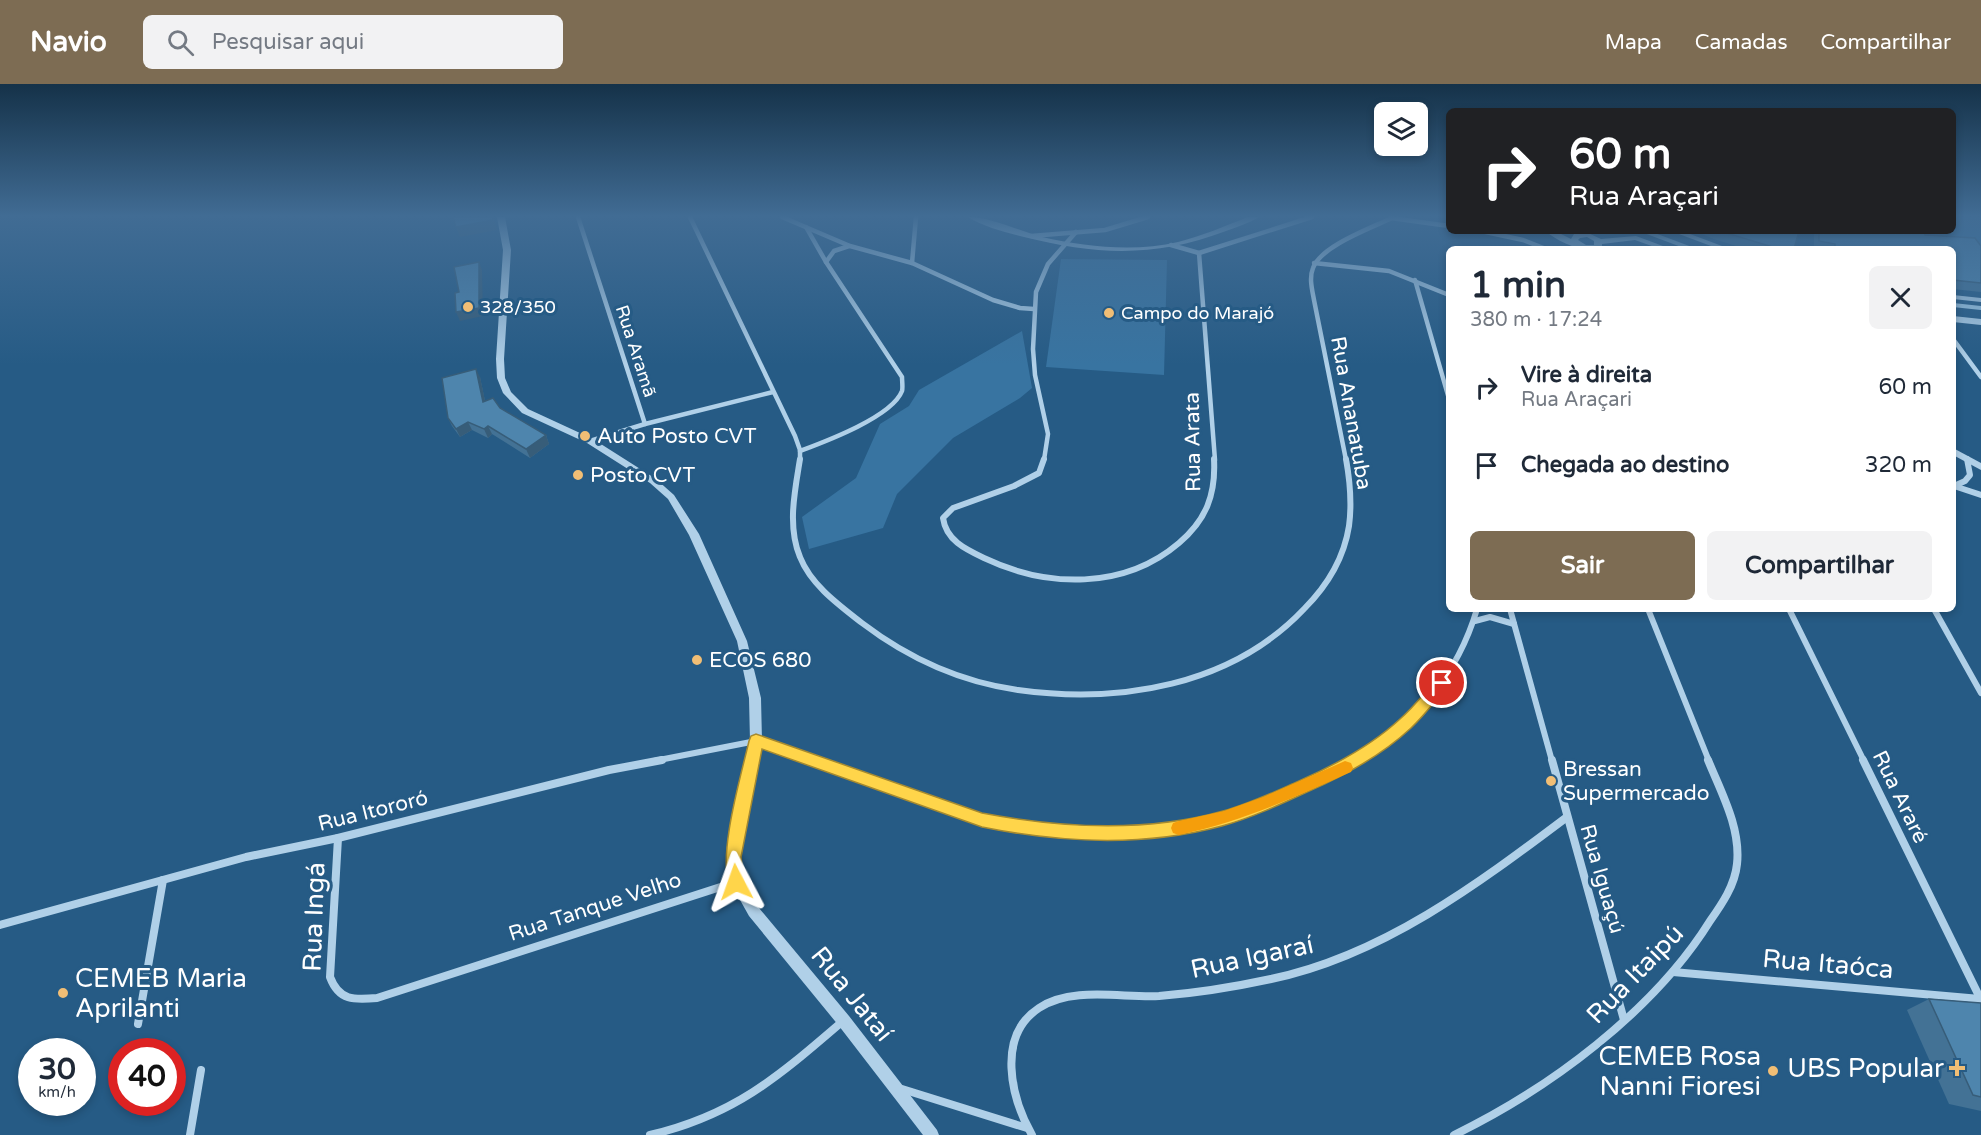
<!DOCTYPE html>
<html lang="pt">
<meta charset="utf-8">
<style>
:root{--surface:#fff;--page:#f2f2f3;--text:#1f2937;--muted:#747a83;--accent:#7d6c53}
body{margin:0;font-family:"Varela Round",sans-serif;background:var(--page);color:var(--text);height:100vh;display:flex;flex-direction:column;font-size:22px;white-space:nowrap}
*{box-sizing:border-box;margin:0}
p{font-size:20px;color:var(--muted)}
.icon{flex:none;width:33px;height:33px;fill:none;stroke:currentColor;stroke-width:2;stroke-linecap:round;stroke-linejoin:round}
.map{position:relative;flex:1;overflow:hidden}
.drawer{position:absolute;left:1446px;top:162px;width:510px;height:366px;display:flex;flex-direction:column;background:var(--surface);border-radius:9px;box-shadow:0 3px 9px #0003}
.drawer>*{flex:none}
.top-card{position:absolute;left:1446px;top:24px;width:510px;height:126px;border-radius:9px;box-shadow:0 3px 9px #0003;background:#202124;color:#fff;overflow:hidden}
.controls{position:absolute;left:1374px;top:18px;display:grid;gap:12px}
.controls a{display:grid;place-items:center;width:54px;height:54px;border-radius:9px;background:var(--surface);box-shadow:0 3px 9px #0003;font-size:30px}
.speed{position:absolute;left:18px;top:954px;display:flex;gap:12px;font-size:30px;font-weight:700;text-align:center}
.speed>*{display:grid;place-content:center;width:78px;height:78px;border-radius:50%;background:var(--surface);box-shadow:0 3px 9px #0003;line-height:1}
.speed small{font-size:15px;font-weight:400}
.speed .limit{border:9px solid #d22;background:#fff;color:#111}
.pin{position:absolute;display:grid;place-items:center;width:51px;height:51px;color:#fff;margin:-26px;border:3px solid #fff;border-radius:50%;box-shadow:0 2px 6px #0007}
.me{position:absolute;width:66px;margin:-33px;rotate:356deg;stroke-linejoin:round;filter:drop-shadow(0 0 4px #0008)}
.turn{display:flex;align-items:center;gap:21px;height:126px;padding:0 24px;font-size:27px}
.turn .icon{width:78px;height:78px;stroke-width:2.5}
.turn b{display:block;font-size:42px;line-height:51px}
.round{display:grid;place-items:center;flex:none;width:63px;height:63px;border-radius:9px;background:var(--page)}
.summary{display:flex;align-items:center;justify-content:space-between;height:102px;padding:0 24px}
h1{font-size:36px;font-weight:800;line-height:45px}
.primary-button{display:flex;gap:12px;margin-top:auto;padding:12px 24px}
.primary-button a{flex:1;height:69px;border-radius:9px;background:var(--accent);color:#fff;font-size:24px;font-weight:800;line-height:69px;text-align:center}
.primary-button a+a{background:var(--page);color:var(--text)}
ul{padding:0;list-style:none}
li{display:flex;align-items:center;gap:18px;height:78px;padding:0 24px}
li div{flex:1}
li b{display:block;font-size:22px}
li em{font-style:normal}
header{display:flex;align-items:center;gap:36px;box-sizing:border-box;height:84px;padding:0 30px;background:var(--accent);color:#fff}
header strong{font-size:28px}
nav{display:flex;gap:33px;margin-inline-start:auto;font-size:21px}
.search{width:420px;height:54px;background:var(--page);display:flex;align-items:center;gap:15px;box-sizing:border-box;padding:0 21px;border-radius:9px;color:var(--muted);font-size:22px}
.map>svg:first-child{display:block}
.green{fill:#3874a1}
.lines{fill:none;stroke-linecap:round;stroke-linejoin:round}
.stream{stroke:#a5cde8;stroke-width:4}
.minor-far2{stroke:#b0d0e8;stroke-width:4.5}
.minor-far1{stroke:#b0d0e8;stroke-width:6}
.minor{stroke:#b0d0e8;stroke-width:8}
.tertiary{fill:#b0d0e8;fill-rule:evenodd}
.wall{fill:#437295}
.shaded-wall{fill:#375d79}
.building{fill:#4e85ad;stroke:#375d79;stroke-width:1.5}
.route{fill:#ffd54a;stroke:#a68a30;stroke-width:1.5}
.slow{fill:#f59e0b}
.poi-dot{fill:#f1be75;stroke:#265b85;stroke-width:2}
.labels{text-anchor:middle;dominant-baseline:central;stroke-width:6;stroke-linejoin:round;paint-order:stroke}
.far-poi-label{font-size:18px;fill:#fff;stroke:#265b85;text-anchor:start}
.far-street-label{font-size:18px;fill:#fff;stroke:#265b85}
.street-label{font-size:21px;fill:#fff;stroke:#265b85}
.poi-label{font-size:21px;fill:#fff;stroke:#265b85;text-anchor:start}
.near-street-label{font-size:26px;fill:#fff;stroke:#265b85}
.near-poi-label{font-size:26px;fill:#fff;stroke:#265b85;text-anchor:end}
</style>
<header>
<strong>Navio</strong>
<div class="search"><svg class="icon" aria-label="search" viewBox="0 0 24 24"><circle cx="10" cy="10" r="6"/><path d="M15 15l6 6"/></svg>Pesquisar aqui</div>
<nav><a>Mapa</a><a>Camadas</a><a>Compartilhar</a></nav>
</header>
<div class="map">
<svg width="1981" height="1051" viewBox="0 0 1981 1051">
<rect width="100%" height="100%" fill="#265b85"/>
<g class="green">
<polygon points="1953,133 1981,133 1981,161 1876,147 1953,147"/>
<polygon points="1061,175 1167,176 1164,291 1046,283"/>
<polygon points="1022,247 1032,304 1020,314 953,354 897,410 883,444 809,465 802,433 856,394 880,340 909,322 919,306"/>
</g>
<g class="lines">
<g class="stream">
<polyline points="1644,147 1692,165"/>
<polyline points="1953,221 1981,224"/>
</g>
<g class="minor-far2">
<polyline points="578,133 645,340"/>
<polyline points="690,133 795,352 800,366 800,376"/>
<polyline points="782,133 850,162 912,179 993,216 1020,224 1034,225"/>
<polyline points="1391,134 1449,142"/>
<polyline points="1481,147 1523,156 1546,165"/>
<polyline points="1031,152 1105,146 1148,133"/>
<polyline points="1171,161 1199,169 1312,133"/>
<polyline points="1199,169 1215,376"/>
<polyline points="826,178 834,167 849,162"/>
<polyline points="912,179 916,133"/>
<polyline points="1314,179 1389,187 1449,211"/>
<polyline points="1415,196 1449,315"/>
<polyline points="1953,255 1981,293"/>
<polyline points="590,357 645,340 773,308"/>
<path d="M 800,367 C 824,358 892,333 902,307 C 903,304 902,297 902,293 L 826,178 L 806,143"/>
<polyline points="1044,376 1048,350 1035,291 1033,265 1036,208 1048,180 1076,148"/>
<path d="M 1346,376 L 1314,216 C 1312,205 1309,194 1313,184 C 1321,162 1371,144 1392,134"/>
</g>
<g class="minor-far1">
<path d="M 800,375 C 795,406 787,442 800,473 C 811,501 839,521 862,539 C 908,574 961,598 1018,606 C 1120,620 1231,602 1304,525 C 1326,503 1344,474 1349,442 C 1352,420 1350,397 1346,375"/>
<path d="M 1044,375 L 1039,389 L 1014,402 L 953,424 L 943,434 C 946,456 965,465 984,474 C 1047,504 1124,506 1179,459 C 1206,436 1216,411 1214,375"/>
<polyline points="1954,402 1965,397 1970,391 1967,375"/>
<polyline points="1954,402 1981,411"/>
<polyline points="1510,525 1552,677"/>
<polyline points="1648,525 1709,677"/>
<polyline points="1789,525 1864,677"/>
<polyline points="1934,525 1981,609"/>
<polyline points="1475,537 1490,533 1514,540"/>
<polyline points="654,677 756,657 814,677"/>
<path d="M 1356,677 C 1414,643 1458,590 1477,525"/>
</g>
<g class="minor">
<path d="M 809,676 C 866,696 923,720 981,736 C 1003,742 1027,743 1049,746 C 1161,758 1261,732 1358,676"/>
<polyline points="1552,676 1624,936"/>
<polyline points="1863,676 1981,916"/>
<path d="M 338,754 L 330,893 C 339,917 354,916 377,914 L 736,798"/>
<polyline points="0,841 246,773 338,754 609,686 662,676"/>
<polyline points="1673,888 1980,915"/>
<polyline points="138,940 163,796"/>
<polyline points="902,1005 1027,1044"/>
<polyline points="190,1051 201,986"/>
<path d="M 650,1051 C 735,1031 779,992 843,937"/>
<path d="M 1032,1051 C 1011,1014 996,952 1039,924 C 1072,902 1122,914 1159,912 C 1197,909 1234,903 1271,895 C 1382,872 1478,800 1567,733"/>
<path d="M 1454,1051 C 1549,1005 1654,927 1710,837 C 1722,820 1735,801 1737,780 C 1741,744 1721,708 1708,676"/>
</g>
<g class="tertiary">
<polygon points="497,133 505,133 511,166 504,275 505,294 511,308 528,325 593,355 656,395 674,411 699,450 747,557 761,614 762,657 739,773 742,797 759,824 849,932 937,1046 939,1051 923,1051 839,942 749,832 730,798 727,773 750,657 749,614 737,557 689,451 668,415 650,399 587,359 522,329 503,309 497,294 496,275 503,166"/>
<path d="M 968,133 C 991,133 1019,147 1042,153 C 1086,163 1135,168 1178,158 C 1202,152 1225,142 1248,133 L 1259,133 C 1249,139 1237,143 1226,147 C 1155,174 1096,171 1024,153 C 1005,148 984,143 968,133 Z"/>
<path d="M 1545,147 L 1555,147 L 1571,155 L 1574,150 L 1588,149 L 1601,155 L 1636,152 L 1671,165 L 1660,165 L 1635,156 L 1602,160 L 1602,163 C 1585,171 1559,158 1545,147 ZM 1587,153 L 1594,157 L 1594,161 L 1586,161 L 1578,156 L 1580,154 Z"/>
<polygon points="1671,147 1682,147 1730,165 1719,165"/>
<polygon points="1953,211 1981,214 1981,218 1953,215"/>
<polygon points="1953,232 1981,235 1981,241 1953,238"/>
<polygon points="1953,364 1981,379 1981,386 1953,371"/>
</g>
</g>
<g class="wall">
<polygon points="1694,147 1799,147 1794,165 1746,165 1714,155"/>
<polygon points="1814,147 1921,147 1925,151 1981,162 1981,208 1953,205 1953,165 1814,165"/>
<polygon points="480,293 485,317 500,324 546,351 549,360 530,374 492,350 488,354 472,346 460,353 452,342 448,334"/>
<polygon points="1929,915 1981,919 1981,1027 1949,1020 1907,926"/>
</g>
<g class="shaded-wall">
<polygon points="492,133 494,133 497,146 460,153 456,143"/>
<polygon points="479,178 482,186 483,232 460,237 456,228"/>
<polygon points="476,285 480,293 487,326 483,318"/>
<polygon points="468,338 472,346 460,353 456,345"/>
<polygon points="488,342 492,350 488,354 484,345"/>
<polygon points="546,351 549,360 530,374 526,365"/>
</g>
<g class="building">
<polygon points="453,133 492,133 493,136 456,143"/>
<polygon points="1720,147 1799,147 1794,165 1779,165"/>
<polygon points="1819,147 1923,147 1925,151 1975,154 1981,162 1981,199 1953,196 1953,165 1835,165 1835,160 1819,157"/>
<polygon points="479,178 479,224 456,228 455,209 459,208 454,183"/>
<polygon points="476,285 483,318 493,314 500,324 546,351 526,365 488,342 484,345 468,338 456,345 448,334 442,294"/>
<polygon points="1929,915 1981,919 1981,1013 1973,1011"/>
</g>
<linearGradient id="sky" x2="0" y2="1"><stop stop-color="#153249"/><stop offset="0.47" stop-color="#416c94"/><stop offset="1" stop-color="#416c94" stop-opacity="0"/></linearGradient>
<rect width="1981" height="281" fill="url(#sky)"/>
<path class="route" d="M 1442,593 L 1447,595 L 1450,599 L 1447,603 C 1435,617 1424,632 1411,644 C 1381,672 1344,692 1307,708 C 1279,721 1251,734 1222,742 C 1144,763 1061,759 982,743 L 762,665 L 741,773 L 744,798 L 742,803 L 736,806 L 730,803 C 717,772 741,692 749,657 L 751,652 L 756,650 L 982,729 C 1061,744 1145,749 1223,727 C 1249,720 1274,708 1299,697 C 1335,681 1371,662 1400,635 C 1414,623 1425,608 1437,595 Z"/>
<path class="slow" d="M 1345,677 L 1351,679 L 1353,684 L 1351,688 C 1291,715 1243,737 1179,751 L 1173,749 L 1171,744 L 1173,739 L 1179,737 L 1224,727 L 1263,713 Z"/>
<g class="poi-dot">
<circle cx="468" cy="223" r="6"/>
<circle cx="1109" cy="229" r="6"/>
<circle cx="585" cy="352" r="6"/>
<circle cx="578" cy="391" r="6"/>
<circle cx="697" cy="576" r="6"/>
<circle cx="1551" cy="697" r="6"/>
<circle cx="63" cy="909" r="6"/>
<path d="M1954 975h6v6h6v6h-6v6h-6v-6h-6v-6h6z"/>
<circle cx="1773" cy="987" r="6"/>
</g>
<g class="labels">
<g class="far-poi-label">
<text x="480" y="223">328/350</text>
<text x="1121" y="229">Campo do Marajó</text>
</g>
<g class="far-street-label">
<text transform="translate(636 267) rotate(72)">Rua Aramã</text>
</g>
<g class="street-label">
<text transform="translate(1351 329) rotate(80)">Rua Ananatuba</text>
<text transform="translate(1193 358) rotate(-91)">Rua Arata</text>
<text transform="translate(1900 713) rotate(64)">Rua Araré</text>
<text transform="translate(373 727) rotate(-14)">Rua Itororó</text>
<text transform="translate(1602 795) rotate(74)">Rua Iguaçú</text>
<text transform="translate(595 823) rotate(-18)">Rua Tanque Velho</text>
</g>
<g class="poi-label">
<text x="597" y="352">Auto Posto CVT</text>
<text x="590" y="391">Posto CVT</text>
<text x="709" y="576">ECOS 680</text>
<text x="1563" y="685">Bressan<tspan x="1563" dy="24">Supermercado</tspan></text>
</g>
<g class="near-street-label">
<text transform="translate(314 833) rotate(-88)">Rua Ingá</text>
<text transform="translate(1252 873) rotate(-12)">Rua Igaraí</text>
<text transform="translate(1828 880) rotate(5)">Rua Itaóca</text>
<text transform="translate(1635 890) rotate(-46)">Rua Itaipú</text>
<text transform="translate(852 910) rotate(51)">Rua Jataí</text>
</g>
<g class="near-poi-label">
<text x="75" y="894" text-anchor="start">CEMEB Maria<tspan x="75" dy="30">Aprilanti</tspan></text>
<text x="1761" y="972">CEMEB Rosa<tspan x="1761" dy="30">Nanni Fioresi</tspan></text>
<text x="1944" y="984">UBS Popular</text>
</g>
</g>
</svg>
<div class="controls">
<a><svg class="icon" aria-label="layers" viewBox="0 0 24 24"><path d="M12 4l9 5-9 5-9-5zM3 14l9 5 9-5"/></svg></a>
</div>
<div class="speed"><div>30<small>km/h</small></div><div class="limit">40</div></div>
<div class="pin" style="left:1442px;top:599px;background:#d93025"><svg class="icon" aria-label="arrive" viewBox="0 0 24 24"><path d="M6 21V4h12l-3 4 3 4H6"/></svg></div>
<svg class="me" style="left:736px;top:798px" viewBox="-20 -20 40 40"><path d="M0-17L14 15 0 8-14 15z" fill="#ffd54a" stroke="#fff" stroke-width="4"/></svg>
<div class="top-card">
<div class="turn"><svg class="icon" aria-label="right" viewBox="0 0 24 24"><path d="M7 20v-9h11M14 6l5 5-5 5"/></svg><div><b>60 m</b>Rua Araçari</div></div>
</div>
<section class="drawer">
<div class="summary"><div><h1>1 min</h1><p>380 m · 17:24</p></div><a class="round"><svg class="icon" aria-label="close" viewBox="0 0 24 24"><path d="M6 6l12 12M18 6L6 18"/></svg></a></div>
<ul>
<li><svg class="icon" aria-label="right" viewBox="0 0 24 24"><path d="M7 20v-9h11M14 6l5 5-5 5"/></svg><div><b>Vire à direita</b><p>Rua Araçari</p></div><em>60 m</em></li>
<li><svg class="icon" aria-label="arrive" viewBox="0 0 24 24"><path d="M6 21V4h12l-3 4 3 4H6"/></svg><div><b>Chegada ao destino</b></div><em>320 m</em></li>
</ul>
<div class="primary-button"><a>Sair</a><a>Compartilhar</a></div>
</section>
</div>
